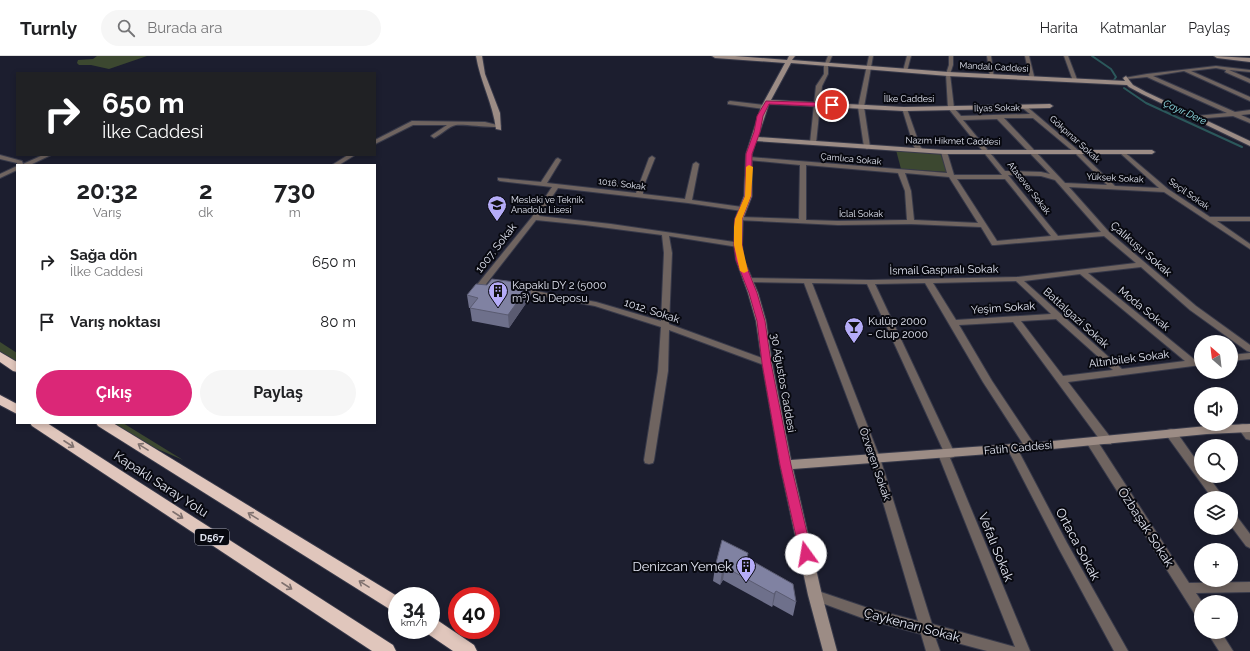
<!DOCTYPE html>
<html lang="tr">
<meta charset="utf-8">
<style>
:root{--surface:#fff;--page:#f6f6f6;--text:#202124;--muted:#757577;--line:#e0e0e0;--accent:#db2777}
body{margin:0;font-family:Raleway,sans-serif;background:var(--page);color:var(--text);height:100vh;display:flex;flex-direction:column;font-size:15px;white-space:nowrap}
*{box-sizing:border-box;margin:0}
p{font-size:13px;color:var(--muted)}
.icon{flex:none;width:22px;height:22px;fill:none;stroke:currentColor;stroke-width:2;stroke-linecap:round;stroke-linejoin:round}
.map{position:relative;flex:1;overflow:hidden}
.sheet{position:absolute;left:16px;top:108px;width:360px;height:260px;display:flex;flex-direction:column;background:var(--surface);border-radius:0px;box-shadow:0 2px 6px #0003}
.sheet>*{flex:none}
.guide{position:absolute;left:16px;top:16px;width:360px;height:84px;border-radius:0px;box-shadow:0 2px 6px #0003;background:#202124;color:#fff;overflow:hidden}
.needle{width:26px;rotate:332deg}
.buttons{position:absolute;left:1194px;top:279px;display:grid;gap:8px}
.buttons a{display:grid;place-items:center;width:44px;height:44px;border-radius:50%;background:var(--surface);box-shadow:0 2px 6px #0003;font-size:20px}
.speed{position:absolute;left:388px;top:531px;display:flex;gap:8px;font-size:20px;font-weight:700;text-align:center}
.speed>*{display:grid;place-content:center;width:52px;height:52px;border-radius:50%;background:var(--surface);box-shadow:0 2px 6px #0003;line-height:1}
.speed small{font-size:10px;font-weight:400}
.speed .limit{border:6px solid #d22;background:#fff;color:#111}
.pin{position:absolute;display:grid;place-items:center;width:34px;height:34px;color:#fff;margin:-17px;border:2px solid #fff;border-radius:50%;box-shadow:0 1px 4px #0007}
.me{position:absolute;width:44px;margin:-22px;rotate:347deg;stroke-linejoin:round;filter:drop-shadow(0 0 3px #0008)}
.turn{display:flex;align-items:center;gap:14px;height:84px;padding:0 20px;font-size:18px}
.turn .icon{width:52px;height:52px;stroke-width:2.5}
.turn b{display:block;font-size:28px;line-height:34px}
.eta{display:flex;justify-content:space-evenly;align-items:center;height:68px;text-align:center}
.eta b{font-size:24px;font-weight:700;line-height:28px}
.button{display:flex;gap:8px;margin-top:auto;padding:8px 20px}
.button a{flex:1;height:46px;border-radius:24px;background:var(--accent);color:#fff;font-size:16px;font-weight:700;line-height:46px;text-align:center}
.button a+a{background:var(--page);color:var(--text)}
ul{padding:0;list-style:none}
li{display:flex;align-items:center;gap:12px;height:60px;padding:0 20px}
li div{flex:1}
li b{display:block;font-size:15px}
li em{font-style:normal}
header{display:flex;align-items:center;gap:24px;box-sizing:border-box;height:56px;padding:0 20px;background:var(--surface);border-bottom:1px solid var(--line)}
header strong{font-size:19px}
nav{display:flex;gap:22px;margin-inline-start:auto;font-size:14px}
.search{width:280px;height:36px;background:var(--page);display:flex;align-items:center;gap:10px;box-sizing:border-box;padding:0 14px;border-radius:22px;color:var(--muted);font-size:15px}
.map>svg:first-child{display:block}
.green{fill:#3c4830}
.lines{fill:none;stroke-linecap:round;stroke-linejoin:round}
.stream{stroke:#2b585b;stroke-width:2}
.street-casing{stroke:#383a4a;stroke-width:2}
.secondary-casing{stroke:#383a4a;stroke-width:2}
.highway-casing{stroke:#383a4a;stroke-width:2}
.street{fill:#6f6460;fill-rule:evenodd}
.secondary{fill:#9c8c85;fill-rule:evenodd}
.highway{fill:#e0c6bc;fill-rule:evenodd}
.wall{fill:#6e708b}
.shaded-wall{fill:#5a5b71}
.building{fill:#8082a2;stroke:#5a5b71}
.oneway{stroke:#7f716f}
.route{fill:#db2777;stroke:#8e194d}
.slow{fill:#f59e0b}
.labels{text-anchor:middle;dominant-baseline:central;stroke-width:4;stroke-linejoin:round;paint-order:stroke}
.far-street-label{font-size:9px;fill:#e2e5f1;stroke:#080910}
.far-poi-label{font-size:9px;fill:#e2e5f1;stroke:#080910;text-anchor:start}
.far-water-label{font-size:10px;font-style:italic;fill:#92e2e9;stroke:#080910}
.shield{fill:#080910;stroke:#a1a3ae;stroke-width:1}
.shield-label{font-size:10px;font-weight:bold;fill:#e2e5f1}
.street-label{font-size:11px;fill:#e2e5f1;stroke:#080910}
.poi-label{font-size:11px;fill:#e2e5f1;stroke:#080910;text-anchor:start}
.near-street-label{font-size:13px;fill:#e2e5f1;stroke:#080910}
.near-poi-label{font-size:13px;fill:#e2e5f1;stroke:#080910;text-anchor:end}
</style>
<header>
<strong>Turnly</strong>
<div class="search"><svg class="icon" aria-label="search" viewBox="0 0 24 24"><circle cx="10" cy="10" r="6"/><path d="M15 15l6 6"/></svg>Burada ara</div>
<nav><a>Harita</a><a>Katmanlar</a><a>Paylaş</a></nav>
</header>
<div class="map">
<svg width="1250" height="595" viewBox="0 0 1250 595">
<rect width="100%" height="100%" fill="#1c1e2f"/>
<g class="green">
<polygon points="97,0 147,0 109,13 91,9 79,9 77,7 78,4 93,3"/>
<polygon points="896,94 940,97 948,116 901,113"/>
<polygon points="0,286 17,297 17,308 0,296"/>
<polygon points="108,367 123,367 183,404 132,382"/>
</g>
<g class="lines">
<g class="stream">
<polyline points="1092,0 1111,13 1116,21 1114,24"/>
<polyline points="1124,32 1146,47 1242,91"/>
</g>
<defs>
<g id="street">
<polygon points="828,0 832,0 828,10 828,18 822,30 816,87 813,89 810,87 816,30 824,18 824,10"/>
<polygon points="869,0 873,0 864,51 870,91 867,93 864,91 858,51"/>
<polygon points="907,0 911,0 907,15 905,16 903,15"/>
<path d="M 949,0 L 953,0 L 953,9 L 950,18 L 954,52 L 961,60 L 1030,58 L 1020,50 L 1025,49 L 1079,95 L 1115,130 L 1159,132 L 1120,97 L 1119,96 L 1122,94 L 1168,133 L 1210,161 L 1250,161 L 1250,165 L 1217,165 L 1250,188 L 1250,193 L 1164,136 L 1069,131 L 1109,176 L 1196,250 L 1250,289 L 1250,296 L 1247,295 L 1190,254 L 1141,211 L 1088,217 L 1195,304 L 1201,303 L 1201,309 L 1068,326 L 1111,382 L 1112,385 L 1111,388 L 1103,388 L 1013,266 L 959,269 L 992,325 L 1036,391 L 1035,394 L 1027,394 L 983,326 L 925,227 L 875,228 L 955,398 L 954,401 L 950,402 L 1030,595 L 987,595 L 935,581 L 940,595 L 926,595 L 921,578 L 865,563 L 811,543 L 809,539 L 811,535 L 815,534 L 865,551 L 918,565 L 870,402 L 804,227 L 747,226 L 743,224 L 747,222 L 870,224 L 1018,221 L 1136,207 L 1104,180 L 995,189 L 992,189 L 981,171 L 911,168 L 838,169 L 737,164 L 735,163 L 739,161 L 799,163 L 800,109 L 748,104 L 748,102 L 750,101 L 947,117 L 941,96 L 944,94 L 947,96 L 954,119 L 1002,119 L 948,52 L 946,18 L 949,9 ZM 1004,62 L 1033,62 L 1075,97 L 1107,129 L 1065,127 ZM 997,63 L 1050,118 L 1041,116 L 1005,115 L 963,64 ZM 806,109 L 898,117 L 905,135 L 907,164 L 838,165 L 806,164 ZM 905,117 L 949,121 L 978,167 L 914,164 L 911,135 ZM 1008,119 L 1041,120 L 1055,124 L 1101,176 L 1058,180 ZM 957,123 L 1005,123 L 1051,180 L 997,185 ZM 1080,218 L 1185,305 L 1122,313 L 1024,225 ZM 1016,225 L 1051,258 L 956,264 L 933,227 ZM 812,227 L 867,228 L 943,394 L 939,395 L 938,398 L 1015,591 L 932,568 L 880,402 ZM 1056,263 L 1113,314 L 1063,320 L 1021,265 Z"/>
<polygon points="987,0 991,0 994,22 990,21"/>
<polygon points="1025,0 1029,0 1035,24 1030,23"/>
<polygon points="1064,0 1068,0 1078,26 1073,25"/>
<polygon points="1216,10 1250,14 1250,16 1229,14 1250,23 1250,27 1225,16 1226,14 1216,12 1191,15 1250,41 1250,45 1184,15 1153,20 1235,56 1250,54 1250,58 1241,59 1250,63 1250,67 1233,60 1194,63 1194,61 1196,60 1227,57 1147,21 1126,23 1124,22 1147,18"/>
<polygon points="730,45 764,49 767,51 764,53 728,48 728,46"/>
<polygon points="902,52 907,53 920,90 923,94 922,95 918,95 914,91"/>
<path d="M 412,65 L 485,66 L 501,70 C 496,73 466,68 456,69 C 449,70 441,79 434,82 L 431,80 L 432,79 L 447,69 L 413,69 L 375,88 L 375,84 Z"/>
<polygon points="0,99 22,105 23,108 43,99 51,99 30,109 17,109 17,107 0,103"/>
<polygon points="348,99 355,99 339,109 332,109"/>
<polygon points="652,100 655,102 643,132 643,138 685,143 693,108 696,106 699,108 692,144 742,151 745,153 742,155 688,147 558,132 539,160 611,168 741,187 742,189 738,191 669,180 672,197 669,268 770,305 772,307 767,310 764,309 669,274 668,315 654,404 653,407 649,408 645,407 644,404 658,315 661,271 595,250 519,236 515,234 519,232 596,246 661,265 664,197 662,179 585,169 536,164 483,232 477,232 476,230 532,161 552,131 500,125 498,124 498,122 541,126 556,103 558,102 561,104 547,127 636,137 649,102"/>
<polygon points="17,110 17,114 0,122 0,118"/>
<polygon points="1250,297 1250,303 1231,305 1231,299"/>
<polygon points="1243,368 1247,369 1250,373 1250,384 1246,383 1238,372 1239,369"/>
<polygon points="1171,373 1175,374 1201,411 1201,420 1208,420 1224,442 1212,442 1167,380 1166,377 1167,374"/>
<polygon points="1092,382 1096,383 1189,527 1250,526 1250,536 1196,537 1202,546 1201,562 1196,560 1088,389 1087,386 1088,383"/>
<polygon points="1012,388 1016,389 1017,392 1067,487 1128,595 1114,595 1059,493 1007,392 1008,389"/>
<polygon points="1231,456 1235,458 1250,478 1250,492 1246,490 1231,470"/>
<polygon points="1207,576 1221,576 1233,595 1219,595"/>
</g>
<g id="secondary">
<path d="M 476,0 L 482,0 L 485,18 L 500,57 L 501,74 L 496,73 C 493,48 480,25 476,0 Z"/>
<polygon points="712,0 735,0 787,4 789,0 795,0 792,4 948,16 1125,25 1123,22 1126,20 1133,29 1146,36 1250,85 1250,90 1248,89 1142,38 1129,31 1127,29 948,20 791,7 771,44 904,51 1050,48 1053,50 1050,52 904,55 769,48 758,81 944,94 1152,94 1155,96 1152,98 944,98 756,85 752,98 752,140 743,163 742,189 744,204 758,237 766,265 772,307 791,404 1042,386 1207,370 1250,368 1250,376 1207,378 1042,394 793,413 822,539 837,595 823,595 808,539 780,409 762,307 756,265 748,237 736,204 734,189 735,163 744,140 746,98 761,51 785,7 715,2"/>
<polygon points="1214,0 1250,2 1250,6 1217,2"/>
</g>
<g id="highway">
<polygon points="0,296 17,306 17,316 13,315 0,306"/>
<polygon points="0,339 17,348 17,358 0,349"/>
<polygon points="30,367 47,367 393,589 396,595 372,595 32,370"/>
<polygon points="96,367 113,367 397,540 397,556 391,554 98,370"/>
<polygon points="431,562 437,564 474,589 477,595 453,595 425,576 424,574 431,574"/>
</g>
</defs>
<use href="#street" class="street-casing"/>
<use href="#secondary" class="secondary-casing"/>
<use href="#highway" class="highway-casing"/>
<use href="#street" class="street"/>
<use href="#secondary" class="secondary"/>
<use href="#highway" class="highway"/>
</g>
<g class="wall">
<polygon points="487,229 531,240 509,272 472,265 470,252 469,252 467,239"/>
<polygon points="747,502 796,546 793,560 773,549 772,551 723,524 720,529 713,525 715,511"/>
</g>
<g class="shaded-wall">
<polygon points="530,228 531,240 509,272 508,259"/>
<polygon points="725,511 723,524 720,529 722,515"/>
<polygon points="776,535 773,549 772,551 774,538"/>
</g>
<g class="building">
<polygon points="492,223 530,228 508,259 470,252 478,242 467,239 476,228 487,229"/>
<polygon points="722,484 748,497 747,502 793,528 796,546 776,535 774,538 725,511 722,515 715,511"/>
</g>
<defs><path id="oneway-shaft" d="M-6 0H5M1.5-3L5.5 0L1.5 3" fill="none" stroke-width="1.6" stroke-linecap="round" stroke-linejoin="round"/></defs>
<g class="oneway">
<use href="#oneway-shaft" transform="translate(69 388) rotate(33)"/>
<use href="#oneway-shaft" transform="translate(143 391) rotate(-148)"/>
<use href="#oneway-shaft" transform="translate(178 459) rotate(33)"/>
<use href="#oneway-shaft" transform="translate(253 460) rotate(-148)"/>
<use href="#oneway-shaft" transform="translate(364 528) rotate(-148)"/>
<use href="#oneway-shaft" transform="translate(287 530) rotate(33)"/>
</g>
<polygon class="route" points="766,45 832,47 834,49 832,51 769,48 763,60 760,76 752,98 751,140 742,163 742,189 744,204 757,237 765,265 771,307 791,409 812,498 810,501 806,503 802,501 800,498 780,409 762,307 757,265 749,237 736,204 734,189 735,163 745,140 746,98 754,76 757,60"/>
<polygon class="slow" points="749,109 753,111 751,140 742,163 742,189 748,215 744,217 740,215 734,189 734,171 735,163 745,140 746,111"/>
<defs>
<symbol id="school-pin" viewBox="-11 -11 22 30"><path d="M0 17L-7.5 6A9.5 9.5 0 1 1 7.5 6Z" fill="#b5acf8" stroke="#080910"/><path d="M0-5L7-2L0 1L-7-2ZM-4 1L0 2.5L4 1V4Q0 6-4 4Z" fill="#111"/></symbol>
<symbol id="building-pin" viewBox="-11 -11 22 30"><path d="M0 17L-7.5 6A9.5 9.5 0 1 1 7.5 6Z" fill="#b5acf8" stroke="#080910"/><path d="M-4-6H4V6H1V3H-1V6H-4ZM-2.5-4.3h1.7v1.8h-1.7ZM.8-4.3h1.7v1.8H.8ZM-2.5-1h1.7V.8h-1.7ZM.8-1h1.7V.8H.8Z" fill="#111"/></symbol>
<symbol id="bar-pin" viewBox="-11 -11 22 30"><path d="M0 17L-7.5 6A9.5 9.5 0 1 1 7.5 6Z" fill="#b5acf8" stroke="#080910"/><path d="M-6-5H6L.8 .8V4.5H3.5V6h-7V4.5H-.8V.8Z" fill="#111"/></symbol>
</defs>
<g fill-rule="evenodd">
<use href="#school-pin" x="486" y="138" width="22" height="30"/>
<use href="#building-pin" x="487" y="224" width="22" height="30"/>
<use href="#bar-pin" x="843" y="260" width="22" height="30"/>
<use href="#building-pin" x="735" y="499" width="22" height="30"/>
</g>
<g class="labels">
<g class="far-street-label">
<text transform="translate(994 11) rotate(3)">Mandalı Caddesi</text>
<text x="909" y="43">İlke Caddesi</text>
<text transform="translate(997 52) rotate(-1)">İlyas Sokak</text>
<text transform="translate(1075 83) rotate(42)">Gökpınar Sokak</text>
<text transform="translate(953 85) rotate(1)">Nazım Hikmet Caddesi</text>
<text transform="translate(851 103) rotate(5)">Çamlıca Sokak</text>
<text transform="translate(1115 122) rotate(3)">Yüksek Sokak</text>
<text transform="translate(622 128) rotate(7)">1016. Sokak</text>
<text transform="translate(1029 132) rotate(52)">Atasever Sokak</text>
<text transform="translate(1189 138) rotate(35)">Seçil Sokak</text>
<text x="861" y="158">İclal Sokak</text>
</g>
<g class="far-poi-label">
<text x="511" y="144">Mesleki ve Teknik<tspan x="511" dy="10">Anadolu Lisesi</tspan></text>
</g>
<g class="far-water-label">
<text transform="translate(1185 56) rotate(25)">Çayır Dere</text>
</g>
<rect class="shield" x="195" y="473" width="34" height="16" rx="3"/>
<g class="shield-label">
<text x="212" y="481">D567</text>
</g>
<g class="street-label">
<text transform="translate(496 192) rotate(-52)">1007. Sokak</text>
<text transform="translate(1141 193) rotate(41)">Çalıkuşu Sokak</text>
<text transform="translate(944 214) rotate(-1)">İsmail Gaspıralı Sokak</text>
<text transform="translate(1003 252) rotate(-4)">Yeşim Sokak</text>
<text transform="translate(1144 253) rotate(39)">Moda Sokak</text>
<text transform="translate(652 255) rotate(18)">1012. Sokak</text>
<text transform="translate(1076 262) rotate(42)">Battalgazi Sokak</text>
<text transform="translate(1129 303) rotate(-7)">Altınbilek Sokak</text>
<text transform="translate(783 327) rotate(80)">30 Ağustos Caddesi</text>
<text transform="translate(1018 392) rotate(-5)">Fatih Caddesi</text>
<text transform="translate(875 408) rotate(71)">Özveren Sokak</text>
</g>
<g class="poi-label">
<text x="512" y="229">Kapaklı DY 2 (5000<tspan x="512" dy="13">m³) Su Deposu</tspan></text>
<text x="868" y="265">Kulüp 2000<tspan x="868" dy="13">- Clup 2000</tspan></text>
</g>
<g class="near-street-label">
<text transform="translate(161 428) rotate(33)">Kapaklı Saray Yolu</text>
<text transform="translate(1146 471) rotate(57)">Özbaşak Sokak</text>
<text transform="translate(1078 488) rotate(62)">Ortaca Sokak</text>
<text transform="translate(996 491) rotate(68)">Vefalı Sokak</text>
<text transform="translate(912 569) rotate(15)">Çaykenarı Sokak</text>
</g>
<g class="near-poi-label">
<text x="732" y="510">Denizcan Yemek</text>
</g>
</g>
</svg>
<div class="buttons">
<a><svg class="needle" viewBox="-14 -14 28 28"><path d="M0-13l5 13h-10z" fill="#e53935"/><path d="M0 13l5-13h-10z" fill="#757577"/></svg></a>
<a><svg class="icon" aria-label="sound" viewBox="0 0 24 24"><path d="M4 9h4l5-4v14l-5-4H4zM17 9q2 3 0 6"/></svg></a>
<a><svg class="icon" aria-label="search" viewBox="0 0 24 24"><circle cx="10" cy="10" r="6"/><path d="M15 15l6 6"/></svg></a>
<a><svg class="icon" aria-label="layers" viewBox="0 0 24 24"><path d="M12 4l9 5-9 5-9-5zM3 14l9 5 9-5"/></svg></a>
<a>+</a>
<a>−</a>
</div>
<div class="speed"><div>34<small>km/h</small></div><div class="limit">40</div></div>
<div class="pin" style="left:832px;top:49px;background:#d93025"><svg class="icon" aria-label="arrive" viewBox="0 0 24 24"><path d="M6 21V4h12l-3 4 3 4H6"/></svg></div>
<svg class="me" style="left:806px;top:498px" viewBox="-20 -20 40 40"><circle r="19" fill="#fff"/><path d="M0-13L10 11 0 6-10 11z" fill="#db2777"/></svg>
<div class="guide">
<div class="turn"><svg class="icon" aria-label="right" viewBox="0 0 24 24"><path d="M7 20v-9h11M14 6l5 5-5 5"/></svg><div><b>650 m</b>İlke Caddesi</div></div>
</div>
<section class="sheet">
<div class="eta">
<div><b>20:32</b><p>Varış</p></div>
<div><b>2</b><p>dk</p></div>
<div><b>730</b><p>m</p></div>
</div>
<ul>
<li><svg class="icon" aria-label="right" viewBox="0 0 24 24"><path d="M7 20v-9h11M14 6l5 5-5 5"/></svg><div><b>Sağa dön</b><p>İlke Caddesi</p></div><em>650 m</em></li>
<li><svg class="icon" aria-label="arrive" viewBox="0 0 24 24"><path d="M6 21V4h12l-3 4 3 4H6"/></svg><div><b>Varış noktası</b></div><em>80 m</em></li>
</ul>
<div class="button"><a>Çıkış</a><a>Paylaş</a></div>
</section>
</div>
